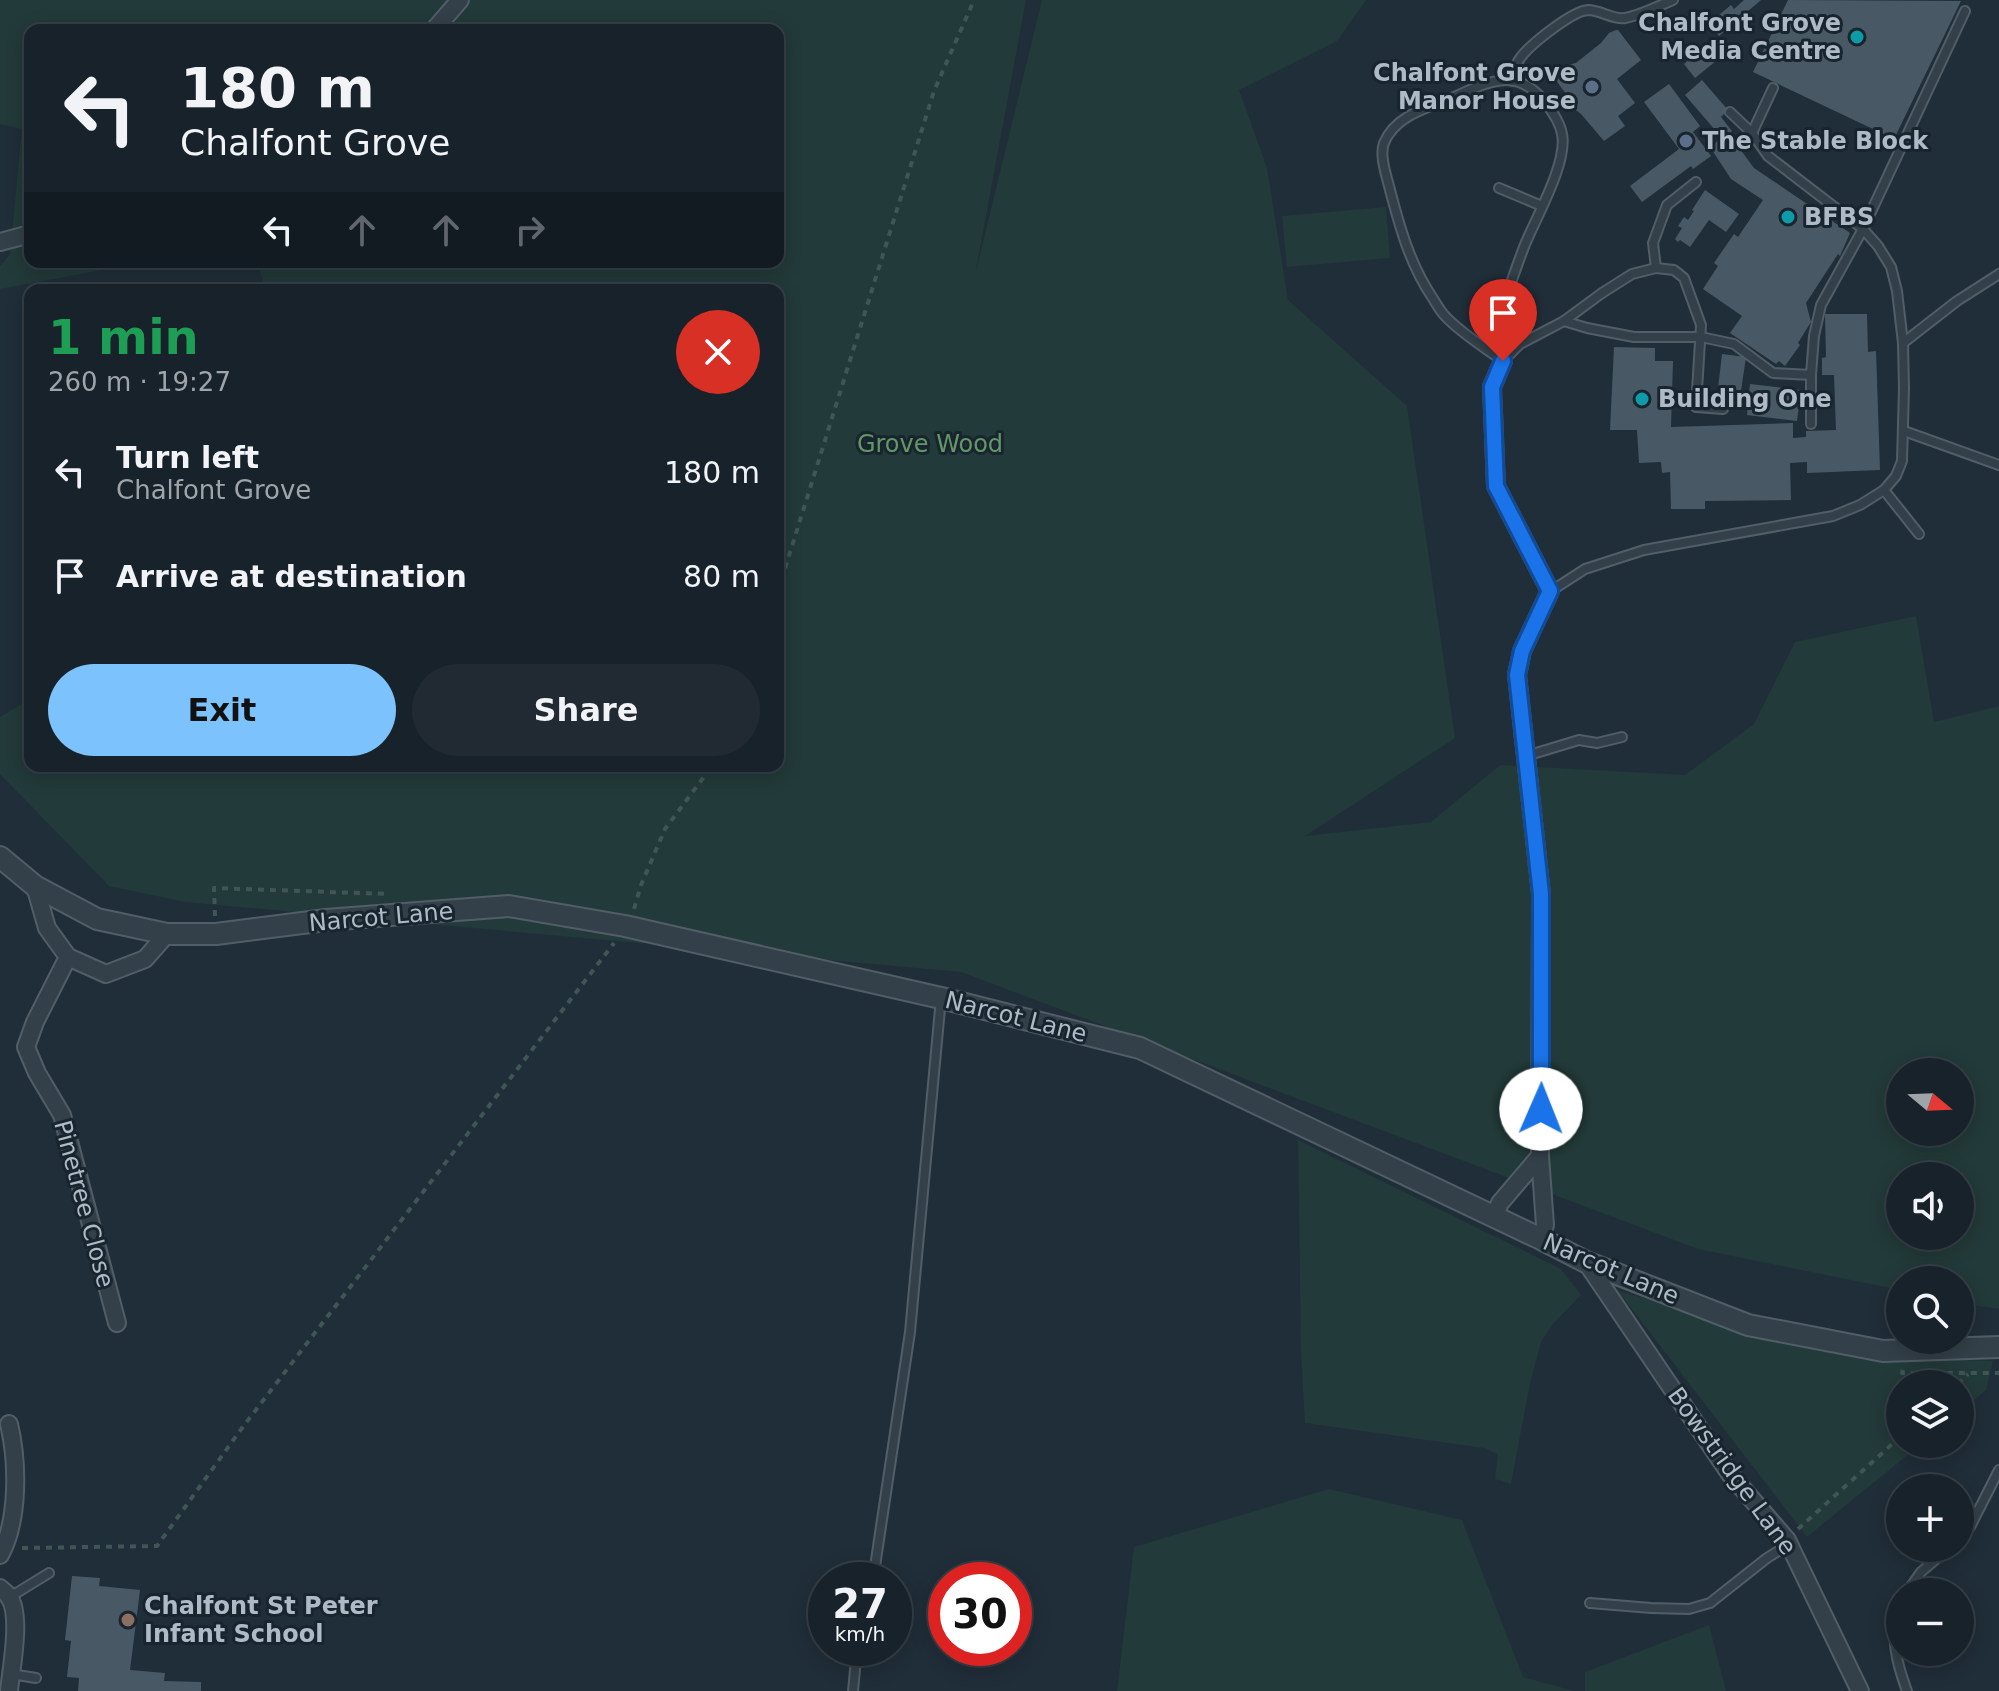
<!DOCTYPE html>
<meta charset="utf-8">
<style>
:root{--surface:#18222b;--page:#212a33;--text:#f1f3f6;--muted:#9fa4a9;--line:#363f47;--accent:#7cc2fc}
body{margin:0;font-family:"DejaVu Sans",sans-serif;background:var(--page);color:var(--text);height:100vh;display:flex;flex-direction:column;font-size:30px;white-space:nowrap}
*{box-sizing:border-box;margin:0}
p{font-size:26px;color:var(--muted)}
.icon{flex:none;width:44px;height:44px;fill:none;stroke:currentColor;stroke-width:2;stroke-linecap:round;stroke-linejoin:round}
.map{position:relative;flex:1;overflow:hidden}
.sheet{position:absolute;left:24px;top:284px;width:760px;height:488px;display:flex;flex-direction:column;background:var(--surface);border-radius:16px;box-shadow:0 4px 20px #0003,0 0 0 2px var(--line)}
.sheet>*{flex:none}
.guide{position:absolute;left:24px;top:24px;width:760px;height:244px;border-radius:16px;box-shadow:0 4px 20px #0003,0 0 0 2px var(--line);background:#18222b;color:var(--text);overflow:hidden}
.needle{width:52px;rotate:109deg}
.buttons{position:absolute;left:1886px;top:1058px;display:grid;gap:16px}
.buttons a{display:grid;place-items:center;width:88px;height:88px;border-radius:50%;background:var(--surface);box-shadow:0 4px 20px #0003,0 0 0 2px var(--line);font-size:40px}
.speed{position:absolute;left:808px;top:1562px;display:flex;gap:16px;font-size:40px;font-weight:700;text-align:center}
.speed>*{display:grid;place-content:center;width:104px;height:104px;border-radius:50%;background:var(--surface);box-shadow:0 4px 20px #0003,0 0 0 2px var(--line);line-height:1}
.speed small{font-size:20px;font-weight:400}
.speed .limit{border:12px solid #d22;background:#fff;color:#111}
.pin{position:absolute;display:grid;place-items:center;width:68px;height:68px;color:#fff;margin:-82px -34px;border-radius:50% 50% 50% 0;rotate:-45deg;box-shadow:0 0 8px #0007}
.pin .icon{rotate:45deg}
.me{position:absolute;width:88px;margin:-44px;rotate:1deg;stroke-linejoin:round;filter:drop-shadow(0 0 6px #0008)}
.turn{display:flex;align-items:center;gap:28px;height:168px;padding:0 24px;font-size:36px}
.turn .icon{width:104px;height:104px;stroke-width:2.5}
.turn b{display:block;font-size:56px;line-height:68px}
.lanes{display:flex;align-items:center;height:76px;padding:0 24px;background:#0003;justify-content:center;gap:40px;direction:ltr}
.lanes .off{opacity:.35}
.round{display:grid;place-items:center;flex:none;width:84px;height:84px;border-radius:42px;background:var(--page)}
.overview{display:flex;align-items:center;justify-content:space-between;height:136px;padding:0 24px}
h1{font-size:48px;font-weight:700;line-height:60px;color:#1e9e55}
.button{display:flex;gap:16px;margin-top:auto;padding:16px 24px}
.button a{flex:1;height:92px;border-radius:48px;background:var(--accent);color:#111;font-size:32px;font-weight:700;line-height:92px;text-align:center}
.button a+a{background:var(--page);color:var(--text)}
ul{padding:0;list-style:none}
li{display:flex;align-items:center;gap:24px;height:104px;padding:0 24px}
li div{flex:1}
li b{display:block;font-size:30px}
li em{font-style:normal}
.map>svg:first-child{display:block}
.green{fill:#223a39;fill-rule:evenodd}
.building{fill:#485965}
.lines{fill:none;stroke-linecap:round;stroke-linejoin:round}
.service-casing{stroke:#515e67;stroke-width:12}
.minor-casing{stroke:#515e67;stroke-width:20}
.tertiary-casing{stroke:#515e67;stroke-width:24}
.path{stroke:#3f5655;stroke-width:4;stroke-dasharray:6 6;stroke-linecap:butt}
.service{stroke:#334049;stroke-width:8}
.minor{stroke:#334049;stroke-width:16}
.tertiary{stroke:#334049;stroke-width:20}
.route-casing{stroke:#114b97;stroke-width:20}
.route{stroke:#1a73e8;stroke-width:14}
.culture-dot{fill:#0f9aa8;stroke:#19252e;stroke-width:3}
.service-dot{fill:#5c6f8a;stroke:#19252e;stroke-width:3}
.education-dot{fill:#8d6e63;stroke:#19252e;stroke-width:3}
.labels{text-anchor:middle;dominant-baseline:central;stroke-width:6;stroke-linejoin:round;paint-order:stroke}
.poi-label{font-size:24px;font-weight:bold;fill:#aebbc6;stroke:#19252e;text-anchor:start}
.park-label{font-size:24px;fill:#649768;stroke:#19252e}
.street-label{font-size:24px;fill:#aebbc6;stroke:#19252e}
</style>
<div class="map">
<svg width="1999" height="1691" viewBox="0 0 1999 1691">
<rect width="100%" height="100%" fill="#202e39"/>
<g class="green">
<path d="M 0,0 L 1026,0 L 975,275 L 1042,0 L 1366,0 L 1337,41 L 1239,90 L 1267,168 L 1288,300 L 1407,406 L 1455,738 L 1305,836 L 1431,822 L 1500,765 L 1685,775 L 1754,724 L 1795,642 L 1916,616 L 1934,722 L 1999,706 L 1999,1309 L 1960,1303 L 1960,1280 L 1900,1280 L 1900,1290 L 1698,1249 L 961,972 L 185,902 L 109,886 L 0,774 L 0,717 L 30,699 L 30,766 L 778,766 L 778,290 L 265,290 L 258,262 L 778,262 L 778,30 L 30,30 L 30,262 L 146,262 L 0,289 L 0,266 L 10,254 L 22,129 L 0,124 ZM 1900,1072 L 1960,1072 L 1960,1132 L 1900,1132 ZM 1900,1176 L 1960,1176 L 1960,1236 L 1900,1236 Z"/>
<polygon points="1386,207 1390,258 1287,267 1282,216"/>
<polygon points="1298,1140 1561,1269 1581,1295 1553,1324 1541,1342 1530,1383 1511,1484 1495,1479 1498,1454 1484,1448 1305,1423 1301,1350"/>
<polygon points="1618,1291 1864,1356 1993,1361 1986,1390 1960,1412 1960,1384 1900,1384 1900,1444 1921,1444 1807,1537"/>
<polygon points="1329,1489 1462,1520 1523,1677 1574,1691 1117,1691 1134,1547"/>
<polygon points="1709,1625 1726,1691 1585,1691 1585,1672"/>
</g>
<g class="building">
<polygon points="1744,0 1761,0 1719,36 1708,24 1731,5 1734,9"/>
<polygon points="1788,0 1961,1 1894,139 1753,72"/>
<polygon points="1616,30 1618,30 1641,60 1617,79 1635,103 1618,116 1625,126 1604,141 1581,114 1569,105 1566,94 1555,79 1557,72 1562,66 1576,63 1601,43 1609,33"/>
<polygon points="1715,38 1727,52 1695,78 1684,64"/>
<polygon points="1702,80 1728,110 1721,117 1732,131 1729,134 1754,168 1850,233 1840,256 1838,254 1806,303 1811,322 1798,343 1800,345 1785,366 1779,361 1776,364 1730,333 1742,316 1703,289 1718,266 1714,263 1734,234 1738,237 1763,200 1731,179 1710,147 1722,138 1685,95"/>
<polygon points="1669,84 1700,126 1693,132 1711,156 1693,169 1691,166 1642,202 1630,186 1679,149 1644,102"/>
<polygon points="1705,190 1739,214 1726,232 1709,220 1690,247 1680,240 1678,242 1675,239 1682,228 1678,226 1684,217 1688,220 1694,211 1692,210"/>
<polygon points="1825,314 1867,314 1868,352 1876,351 1880,470 1807,473 1807,462 1790,463 1791,500 1705,501 1705,509 1671,509 1670,472 1662,473 1661,462 1639,463 1637,430 1610,430 1614,347 1655,348 1655,361 1673,361 1671,427 1793,423 1793,438 1806,437 1806,431 1836,430 1834,375 1822,375 1822,358 1826,357"/>
<polygon points="1722,354 1746,357 1741,391 1718,388"/>
<polygon points="1750,384 1801,390 1797,421 1747,415"/>
<polygon points="72,1576 100,1578 99,1586 140,1590 130,1670 165,1673 164,1681 201,1682 201,1691 78,1691 79,1678 67,1677 71,1641 65,1640"/>
</g>
<g class="lines">
<defs>
<g id="service">
<path d="M 1513,81 C 1515,72 1515,64 1521,57 C 1531,44 1572,11 1588,10 C 1601,10 1613,20 1625,18 C 1641,15 1658,6 1673,0"/>
<polyline points="1730,112 1752,133"/>
<polyline points="1499,188 1542,206"/>
<polyline points="1656,268 1653,243 1667,205 1696,182"/>
<polyline points="1564,321 1587,328 1634,337 1701,337 1734,344 1773,373 1811,375 1814,336 1821,305 1863,229 1965,11"/>
<polyline points="1903,343 1957,301 1999,274"/>
<path d="M 1488,350 C 1500,316 1511,281 1524,247 C 1535,219 1568,163 1562,134 C 1560,122 1552,111 1545,102 C 1514,63 1483,85 1447,100 C 1423,109 1395,117 1384,143 C 1379,156 1387,177 1390,190 C 1400,228 1410,264 1432,297 C 1436,303 1440,311 1446,317 C 1461,333 1485,348 1503,361 L 1520,344 L 1564,321 L 1602,293 L 1632,274 L 1656,268 L 1674,270 L 1684,278 L 1701,325 L 1696,407 L 1723,409"/>
<polyline points="1811,424 1811,375"/>
<polyline points="1904,431 1999,465"/>
<polyline points="1884,490 1919,534"/>
<polyline points="1551,591 1585,569 1644,550 1833,516 1860,505 1884,490 1896,476 1902,461 1904,388 1903,343 1897,291 1891,267 1878,246 1863,229 1768,156 1752,133 1773,88"/>
<polyline points="1526,756 1579,740 1597,743 1622,737"/>
<polyline points="1960,1539 1970,1527 1999,1470"/>
<polyline points="873,1580 910,1332 941,998"/>
<polyline points="1907,1592 1921,1572 1949,1548"/>
<polyline points="10,1597 49,1573"/>
<polyline points="1590,1603 1651,1608 1689,1609 1710,1603 1767,1558 1788,1545"/>
<path d="M 1900,1608 C 1889,1636 1897,1664 1907,1691"/>
<polyline points="11,1674 36,1678"/>
<polyline points="853,1691 857,1648"/>
</g>
<g id="minor">
<polyline points="434,30 460,0"/>
<polyline points="0,242 30,234"/>
<polyline points="1503,361 1492,387 1496,486 1550,591 1522,651 1517,675 1541,894 1540,1156"/>
<polyline points="35,886 47,928 68,957 106,974 145,959 167,934"/>
<polyline points="68,957 35,1022 26,1047 37,1073 62,1115 117,1323"/>
<polyline points="1494,1216 1500,1203 1540,1156 1545,1225 1541,1239"/>
<polyline points="1586,1262 1730,1474 1787,1540 1860,1691"/>
<path d="M 0,1555 C 19,1521 18,1462 9,1424"/>
<path d="M 0,1588 C 3,1591 7,1593 9,1597 C 22,1615 11,1669 9,1691"/>
</g>
<polyline id="tertiary" points="0,857 35,886 97,919 167,934 216,934 326,920 509,906 625,926 941,998 1140,1048 1541,1239 1586,1262 1748,1325 1883,1351 1999,1347"/>
</defs>
<use href="#service" class="service-casing"/>
<use href="#minor" class="minor-casing"/>
<use href="#tertiary" class="tertiary-casing"/>
<g class="path">
<polyline points="778,591 934,91 974,0"/>
<polyline points="634,909 641,885 665,829 712,766"/>
<polyline points="215,916 214,888 389,894"/>
<polyline points="1903,1370 1902,1373 1999,1373"/>
<polyline points="1958,1384 1968,1374"/>
<polyline points="1798,1529 1900,1437"/>
<polyline points="22,1548 157,1546 242,1428 614,943"/>
</g>
<use href="#service" class="service"/>
<use href="#minor" class="minor"/>
<use href="#tertiary" class="tertiary"/>
</g>
<g class="lines">
<defs>
<polyline id="route" points="1503,361 1492,387 1496,486 1550,591 1522,651 1517,675 1541,894 1541,1109"/>
</defs>
<use href="#route" class="route-casing"/>
<use href="#route" class="route"/>
</g>
<g class="culture-dot">
<circle cx="1857" cy="37" r="8"/>
<circle cx="1788" cy="217" r="8"/>
<circle cx="1642" cy="399" r="8"/>
</g>
<g class="service-dot">
<circle cx="1592" cy="87" r="8"/>
<circle cx="1686" cy="141" r="8"/>
</g>
<circle class="education-dot" cx="128" cy="1620" r="8"/>
<g class="labels">
<g class="poi-label">
<text x="1841" y="23" text-anchor="end">Chalfont Grove<tspan x="1841" dy="28">Media Centre</tspan></text>
<text x="1576" y="73" text-anchor="end">Chalfont Grove<tspan x="1576" dy="28">Manor House</tspan></text>
<text x="1702" y="141">The Stable Block</text>
<text x="1804" y="217">BFBS</text>
<text x="1658" y="399">Building One</text>
<text x="144" y="1606">Chalfont St Peter<tspan x="144" dy="28">Infant School</tspan></text>
</g>
<g class="park-label">
<text x="930" y="444">Grove Wood</text>
</g>
<g class="street-label">
<text transform="translate(381 917) rotate(-5)">Narcot Lane</text>
<text transform="translate(1016 1017) rotate(14)">Narcot Lane</text>
<text transform="translate(84 1204) rotate(75)">Pinetree Close</text>
<text transform="translate(1611 1269) rotate(23)">Narcot Lane</text>
<text transform="translate(1732 1471) rotate(54)">Bowstridge Lane</text>
</g>
</g>
</svg>
<div class="buttons">
<a><svg class="needle" viewBox="-14 -14 28 28"><path d="M0-13l5 13h-10z" fill="#e53935"/><path d="M0 13l5-13h-10z" fill="#9fa4a9"/></svg></a>
<a><svg class="icon" aria-label="sound" viewBox="0 0 24 24"><path d="M4 9h4l5-4v14l-5-4H4zM17 9q2 3 0 6"/></svg></a>
<a><svg class="icon" aria-label="search" viewBox="0 0 24 24"><circle cx="10" cy="10" r="6"/><path d="M15 15l6 6"/></svg></a>
<a><svg class="icon" aria-label="layers" viewBox="0 0 24 24"><path d="M12 4l9 5-9 5-9-5zM3 14l9 5 9-5"/></svg></a>
<a>+</a>
<a>−</a>
</div>
<div class="speed"><div>27<small>km/h</small></div><div class="limit">30</div></div>
<div class="pin" style="left:1503px;top:361px;background:#d93025"><svg class="icon" aria-label="arrive" viewBox="0 0 24 24"><path d="M6 21V4h12l-3 4 3 4H6"/></svg></div>
<svg class="me" style="left:1541px;top:1109px" viewBox="-20 -20 40 40"><circle r="19" fill="#fff"/><path d="M0-13L10 11 0 6-10 11z" fill="#1a73e8"/></svg>
<div class="guide">
<div class="turn"><svg class="icon" aria-label="left" viewBox="0 0 24 24"><path d="M17 20v-9H6M10 6l-5 5 5 5"/></svg><div><b>180 m</b>Chalfont Grove</div></div>
<div class="lanes"><svg class="icon" aria-label="left" viewBox="0 0 24 24"><path d="M17 20v-9H6M10 6l-5 5 5 5"/></svg><svg class="icon off" aria-label="ahead" viewBox="0 0 24 24"><path d="M12 20V5M6 11l6-6 6 6"/></svg><svg class="icon off" aria-label="ahead" viewBox="0 0 24 24"><path d="M12 20V5M6 11l6-6 6 6"/></svg><svg class="icon off" aria-label="right" viewBox="0 0 24 24"><path d="M7 20v-9h11M14 6l5 5-5 5"/></svg></div>
</div>
<section class="sheet">
<div class="overview"><div><h1>1 min</h1><p>260 m · 19:27</p></div><a class="round" style="background:#d93025;color:#fff"><svg class="icon" aria-label="close" viewBox="0 0 24 24"><path d="M6 6l12 12M18 6L6 18"/></svg></a></div>
<ul>
<li><svg class="icon" aria-label="left" viewBox="0 0 24 24"><path d="M17 20v-9H6M10 6l-5 5 5 5"/></svg><div><b>Turn left</b><p>Chalfont Grove</p></div><em>180 m</em></li>
<li><svg class="icon" aria-label="arrive" viewBox="0 0 24 24"><path d="M6 21V4h12l-3 4 3 4H6"/></svg><div><b>Arrive at destination</b></div><em>80 m</em></li>
</ul>
<div class="button"><a>Exit</a><a>Share</a></div>
</section>
</div>
